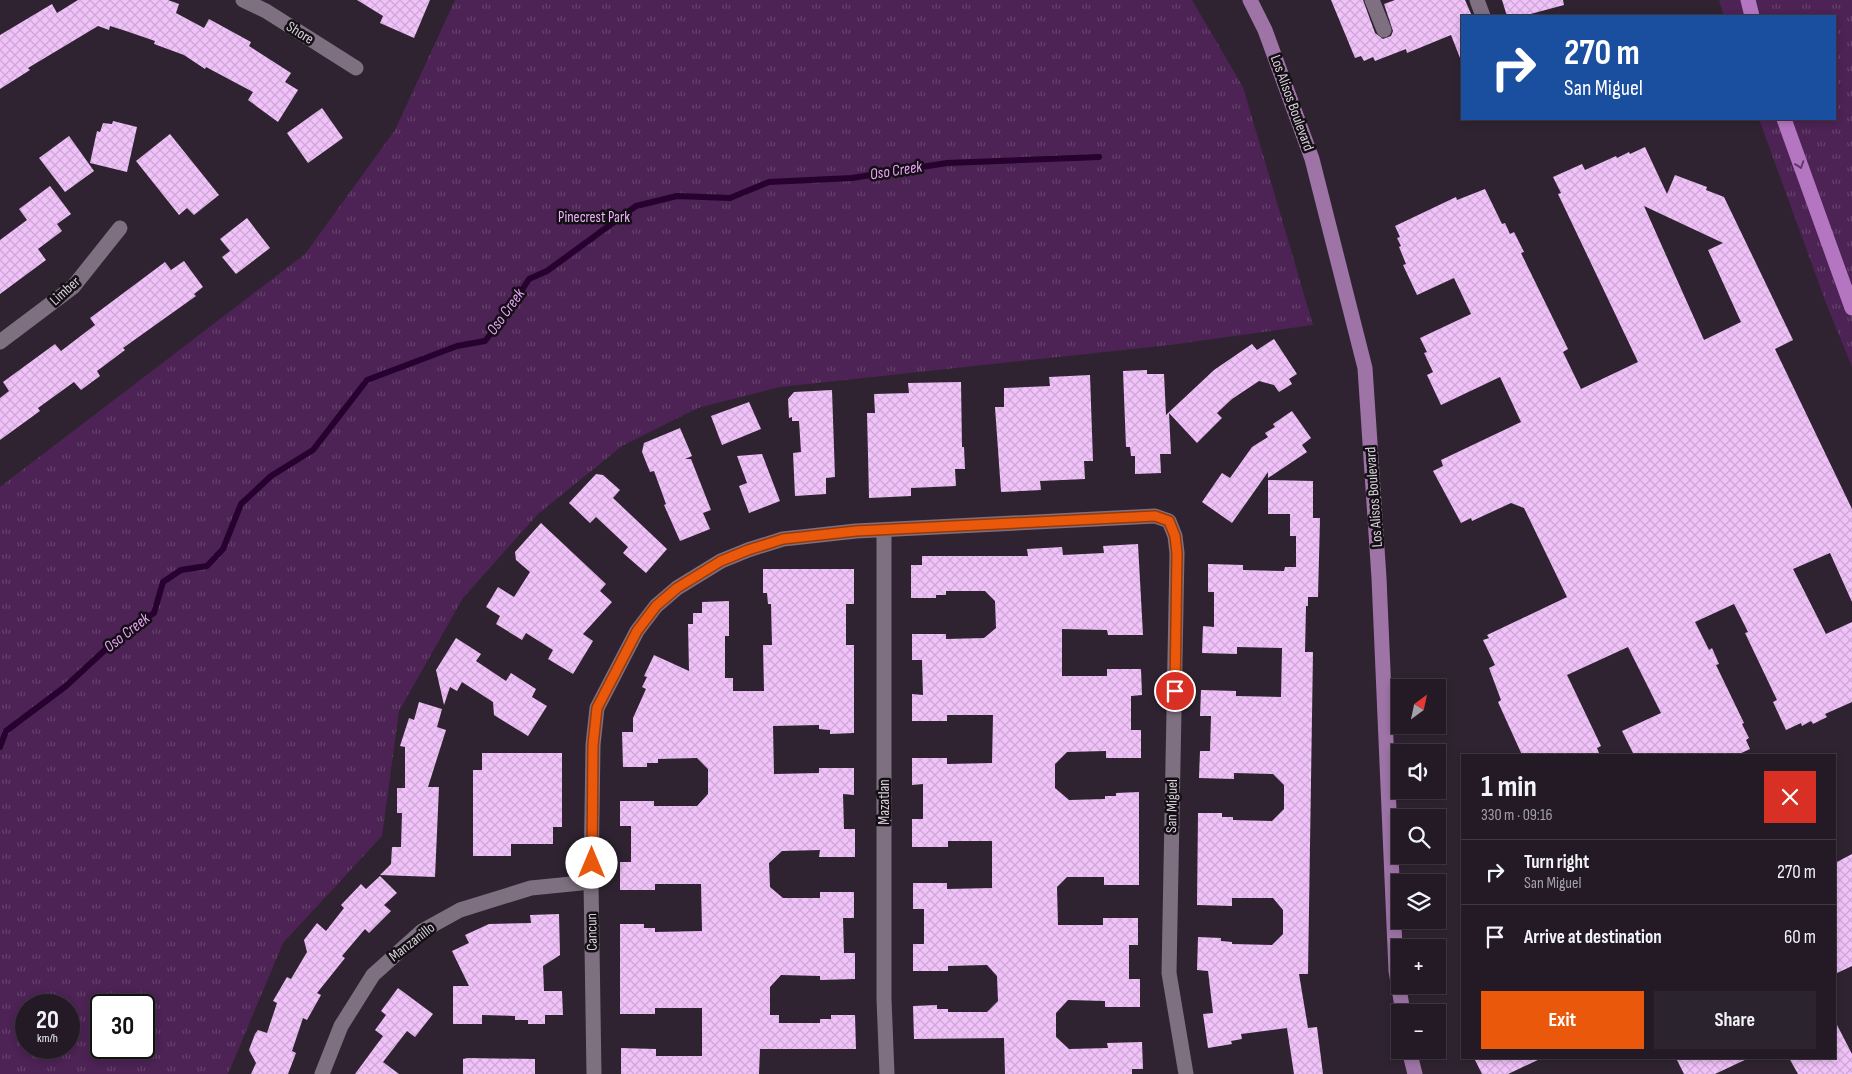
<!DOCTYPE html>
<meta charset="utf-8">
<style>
:root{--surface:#231a25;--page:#2b232d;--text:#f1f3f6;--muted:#a3a1a7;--line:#403842;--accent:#ea580c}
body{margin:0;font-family:"Sofia Sans Condensed",sans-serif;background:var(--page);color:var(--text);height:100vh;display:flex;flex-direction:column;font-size:19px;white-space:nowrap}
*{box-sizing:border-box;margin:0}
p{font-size:16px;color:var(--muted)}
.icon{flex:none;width:28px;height:28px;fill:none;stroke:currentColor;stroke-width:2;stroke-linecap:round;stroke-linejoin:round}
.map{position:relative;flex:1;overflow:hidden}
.panel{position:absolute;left:1461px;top:754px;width:375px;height:305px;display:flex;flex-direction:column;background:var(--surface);border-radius:0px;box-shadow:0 2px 8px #0003,0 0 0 1px var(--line)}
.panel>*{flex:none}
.top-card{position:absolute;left:1461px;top:15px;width:375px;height:105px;border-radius:0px;box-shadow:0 2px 8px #0003,0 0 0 1px var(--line);background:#1a4fa0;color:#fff;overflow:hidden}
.needle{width:32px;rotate:33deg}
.controls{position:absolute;left:1391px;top:679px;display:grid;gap:10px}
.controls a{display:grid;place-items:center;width:55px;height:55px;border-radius:0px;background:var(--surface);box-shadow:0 2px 8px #0003,0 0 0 1px var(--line);font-size:25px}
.speed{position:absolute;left:15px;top:994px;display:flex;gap:10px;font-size:25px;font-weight:700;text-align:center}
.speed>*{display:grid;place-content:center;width:65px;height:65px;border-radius:50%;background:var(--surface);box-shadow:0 2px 8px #0003,0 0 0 1px var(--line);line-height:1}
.speed small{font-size:12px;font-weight:400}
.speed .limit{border:2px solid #111;border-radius:8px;background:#fff;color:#111}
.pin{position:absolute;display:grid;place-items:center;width:42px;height:42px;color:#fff;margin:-21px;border:2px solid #fff;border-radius:50%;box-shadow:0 1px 5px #0007}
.me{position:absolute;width:55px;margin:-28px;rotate:0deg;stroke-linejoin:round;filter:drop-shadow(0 0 4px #0008)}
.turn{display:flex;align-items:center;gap:18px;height:105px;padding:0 20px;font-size:22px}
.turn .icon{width:65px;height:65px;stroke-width:2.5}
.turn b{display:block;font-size:35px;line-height:42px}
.round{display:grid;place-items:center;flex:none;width:52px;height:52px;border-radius:0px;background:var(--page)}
.headline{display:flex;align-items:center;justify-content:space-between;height:85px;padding:0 20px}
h1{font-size:30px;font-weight:700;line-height:38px}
.button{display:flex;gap:10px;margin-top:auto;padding:10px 20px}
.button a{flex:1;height:58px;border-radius:0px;background:var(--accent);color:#fff;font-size:20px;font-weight:700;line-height:58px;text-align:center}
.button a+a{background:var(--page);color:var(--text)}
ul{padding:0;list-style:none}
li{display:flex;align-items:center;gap:15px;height:65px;padding:0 20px;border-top:1px solid var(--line)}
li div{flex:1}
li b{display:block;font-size:19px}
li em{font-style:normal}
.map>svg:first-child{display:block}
.grass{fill:url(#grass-tufts);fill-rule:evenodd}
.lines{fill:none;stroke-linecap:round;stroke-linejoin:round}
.stream{stroke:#27022e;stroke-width:6}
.building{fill:url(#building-cross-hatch);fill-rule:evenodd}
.minor{stroke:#7e7081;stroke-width:15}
.major{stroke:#9e74a7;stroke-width:15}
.highway{stroke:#b476c1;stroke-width:15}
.oneway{stroke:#5c3d62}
.route-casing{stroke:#983908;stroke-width:12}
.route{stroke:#ea580c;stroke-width:9}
.labels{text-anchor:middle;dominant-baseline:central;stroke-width:5;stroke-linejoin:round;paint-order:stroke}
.street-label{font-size:15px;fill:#d8d0d9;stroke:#140f15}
.park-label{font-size:15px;fill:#eeb4fa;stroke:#140f15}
.water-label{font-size:16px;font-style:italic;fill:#eba2f9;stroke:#140f15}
</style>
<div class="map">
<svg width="1852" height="1074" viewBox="0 0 1852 1074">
<defs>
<pattern id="grass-tufts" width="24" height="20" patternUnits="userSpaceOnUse" patternTransform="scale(1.25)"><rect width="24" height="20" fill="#4c2354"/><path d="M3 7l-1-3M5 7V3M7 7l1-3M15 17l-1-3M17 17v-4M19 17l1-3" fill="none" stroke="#65426c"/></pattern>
<pattern id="building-cross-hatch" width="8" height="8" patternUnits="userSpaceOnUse" patternTransform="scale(1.25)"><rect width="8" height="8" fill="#f0c2f9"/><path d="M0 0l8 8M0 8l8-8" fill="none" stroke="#cda8d4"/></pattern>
</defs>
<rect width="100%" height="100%" fill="#2f2331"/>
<g class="grass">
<path d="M 455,0 L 1192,0 L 1243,87 L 1313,325 L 1170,345 L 780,387 L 698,408 L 622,446 L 538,514 L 463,598 L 399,711 L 382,836 L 283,943 L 228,1074 L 0,1074 L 0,487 L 305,254 L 395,130 ZM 26,1005 L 69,1005 L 69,1048 L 26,1048 ZM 101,1005 L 144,1005 L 144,1048 L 101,1048 Z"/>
<polygon points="1719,0 1852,0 1852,367 1826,303 1759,119 1835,119 1835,16 1724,16"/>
</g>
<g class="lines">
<polyline class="stream" points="0,747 6,731 66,686 119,637 154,613 163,582 181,570 207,566 223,549 241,504 271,476 313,450 367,380 457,346 485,341 508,312 529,279 547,271 636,206 677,196 730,198 769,182 852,178 947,163 1099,157"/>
</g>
<g class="building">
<polygon points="78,0 168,0 179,4 176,13 204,28 209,19 251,42 249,46 291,73 285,82 298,90 278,122 248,100 253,92 206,67 205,69 184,55 154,44 155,41 123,30 110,26 109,30 98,26 28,68 30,70 0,89 0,35 52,4 57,13"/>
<polygon points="357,0 430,0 414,38 380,23 383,16"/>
<polygon points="1331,0 1363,0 1375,33 1383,39 1391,36 1393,31 1384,4 1395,0 1465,0 1472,16 1462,16 1462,63 1451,35 1407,53 1406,49 1375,61 1373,57 1364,61 1361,56 1355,58"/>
<polygon points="1502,0 1563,0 1564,5 1523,16 1507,16"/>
<polygon points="322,108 343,138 308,163 287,133"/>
<polygon points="113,121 137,127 127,172 90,163 97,131 100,132 103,123 112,124"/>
<polygon points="170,134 219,195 194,215 187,208 179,215 136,161"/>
<polygon points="69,136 94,171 65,192 39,158"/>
<path d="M 1645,147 L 1667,194 L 1675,175 L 1707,187 L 1706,190 L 1724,197 L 1793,340 L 1775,349 L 1852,509 L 1852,602 L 1830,553 L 1793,569 L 1826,634 L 1852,622 L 1852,702 L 1825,714 L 1827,717 L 1813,724 L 1811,721 L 1802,726 L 1801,723 L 1786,730 L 1773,702 L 1777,700 L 1745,633 L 1748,632 L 1734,604 L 1695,622 L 1709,650 L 1712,648 L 1719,664 L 1716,665 L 1744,723 L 1742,724 L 1749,738 L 1746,740 L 1750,749 L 1737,755 L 1634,755 L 1622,731 L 1661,713 L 1628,647 L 1567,675 L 1601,746 L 1597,748 L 1600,755 L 1522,755 L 1498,702 L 1501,700 L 1489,668 L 1495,665 L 1483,640 L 1489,638 L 1487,635 L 1567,597 L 1524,508 L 1511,503 L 1472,521 L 1471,518 L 1461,523 L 1433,471 L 1443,466 L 1441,460 L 1521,422 L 1500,377 L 1441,405 L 1427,375 L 1433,372 L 1424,353 L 1427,352 L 1420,338 L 1471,314 L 1454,278 L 1417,295 L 1403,265 L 1406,264 L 1399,247 L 1401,246 L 1397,238 L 1400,237 L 1395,226 L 1456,197 L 1457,200 L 1485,189 L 1502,224 L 1505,223 L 1510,234 L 1514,232 L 1524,252 L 1521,253 L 1568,349 L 1563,352 L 1581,389 L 1638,362 L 1558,194 L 1561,193 L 1553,177 L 1582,164 L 1585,170 L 1616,156 L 1617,158 L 1629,152 L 1630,154 ZM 1644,206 L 1723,243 L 1708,250 L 1741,322 L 1704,340 Z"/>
<polygon points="50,186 71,214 57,224 62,231 38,249 46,260 0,294 0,240 27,220 19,209"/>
<polygon points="247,218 270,248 236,274 222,257 230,251 220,239"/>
<polygon points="184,261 203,287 194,294 196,296 123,348 125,350 97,371 100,376 81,390 74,382 38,408 40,411 0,440 0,398 9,391 3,382 55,344 61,351 95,325 90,318 165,262 171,270"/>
<polygon points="1274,339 1297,374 1289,379 1292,384 1279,392 1274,385 1259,381 1232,399 1217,413 1222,418 1197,443 1169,413 1171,454 1160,454 1161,473 1135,474 1135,456 1131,456 1130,447 1126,447 1123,371 1147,370 1147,374 1164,374 1166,415 1214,370 1252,344 1257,350"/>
<polygon points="1090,375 1093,461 1084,461 1085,479 1040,481 1041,490 1001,492 995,407 1004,407 1004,388 1050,386 1049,377"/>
<polygon points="961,382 962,447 964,447 965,469 955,469 956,486 911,488 911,496 869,498 867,413 875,413 874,394 909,393 908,383"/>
<polygon points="832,390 835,477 826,478 826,494 795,496 793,453 801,452 799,421 792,421 792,417 789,418 788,399 794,392"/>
<polygon points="749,402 761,429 722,445 711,416"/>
<polygon points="1292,411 1311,438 1302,445 1307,452 1268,478 1268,472 1232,523 1202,502 1222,473 1230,478 1252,447 1268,437 1265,433 1275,427 1273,424"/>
<polygon points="680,428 692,456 685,459 691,459 711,510 703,513 710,529 680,541 664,505 666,504 654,471 650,472 642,452 644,443"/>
<polygon points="762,454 780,501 749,513 739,486 747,483 737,456"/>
<polygon points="596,474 603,475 620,490 613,498 667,549 646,573 623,553 628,547 596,517 590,523 569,503"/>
<polygon points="1268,480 1313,481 1313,518 1320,518 1318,597 1308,597 1308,606 1306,606 1305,652 1313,652 1308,974 1299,974 1308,1028 1317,1027 1323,1074 1294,1074 1287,1028 1241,1034 1242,1039 1231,1041 1232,1044 1208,1048 1203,1014 1213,1013 1208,971 1197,970 1198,937 1221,938 1221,941 1232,942 1232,944 1272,945 1283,934 1283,910 1273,898 1232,898 1232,906 1197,905 1198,813 1222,813 1222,817 1233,817 1233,820 1272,821 1284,809 1284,785 1273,774 1234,773 1234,779 1199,778 1200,751 1210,751 1211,716 1200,716 1201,690 1236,691 1236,696 1281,697 1282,648 1237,647 1237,654 1202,653 1203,626 1214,627 1214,592 1208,592 1208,564 1243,565 1243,570 1284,571 1285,567 1296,567 1296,536 1290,536 1290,514 1268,514"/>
<polygon points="541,523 606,584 600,591 612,602 583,634 593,641 573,674 548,659 553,650 526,633 522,640 496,624 500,616 486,607 498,587 514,597 530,572 516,560 515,552"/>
<polygon points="1138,544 1143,635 1108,635 1107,630 1062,629 1062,676 1107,676 1107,669 1141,669 1142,695 1131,696 1131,730 1141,730 1141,758 1106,758 1106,751 1067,752 1055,764 1055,788 1069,800 1105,799 1105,796 1116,796 1116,793 1139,792 1139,885 1104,885 1104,877 1067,877 1057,887 1058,925 1103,925 1103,918 1138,918 1138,945 1129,945 1129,979 1140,979 1140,1007 1105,1007 1105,1001 1068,1000 1056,1013 1056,1037 1069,1049 1108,1048 1107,1043 1142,1042 1143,1069 1132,1069 1132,1074 1005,1074 1004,1038 914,1039 913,1006 937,1005 937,1009 948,1009 948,1012 987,1012 998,1001 997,976 987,965 948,966 948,971 913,971 913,944 924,944 924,909 913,909 913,883 947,883 947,889 992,888 992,841 948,841 948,847 912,847 912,819 923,819 923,784 912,785 912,758 947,758 947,764 992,763 993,715 947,715 947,721 912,721 912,694 923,695 922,660 912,660 912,634 946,634 946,639 984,638 996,628 995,601 985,591 946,591 946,595 936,595 936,598 911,598 911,565 922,565 922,556 1028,556 1027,549 1062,547 1063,555 1104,553 1103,546"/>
<polygon points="763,569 854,569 854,604 846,604 846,645 854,645 854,733 830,734 830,730 819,729 819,725 773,726 774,774 819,773 819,768 854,768 854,795 843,794 844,829 855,829 855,857 819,857 820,850 782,851 769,863 770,887 783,898 820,898 820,892 854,892 854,918 843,918 844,953 855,953 855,979 820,980 820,976 781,975 770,987 770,1015 779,1015 779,1023 820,1023 820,1019 831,1019 831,1015 855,1015 856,1049 760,1049 759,1074 621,1074 621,1048 656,1049 656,1056 702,1056 702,1008 655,1008 655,1014 620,1014 620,924 644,924 644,928 655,928 655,932 702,931 701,884 655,884 655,890 620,890 620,862 631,862 631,826 620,826 620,801 654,801 654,806 697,806 708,794 708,769 697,758 658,759 658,763 647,763 647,767 623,767 622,732 633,732 633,718 646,689 642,687 647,677 644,676 654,655 689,671 688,624 693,624 693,613 702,613 702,602 729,601 729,636 725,636 725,678 733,678 733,691 764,691 763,645 772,645 771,604 768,604 767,593 763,593"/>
<polygon points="456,638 481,654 476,661 506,681 511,673 536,689 532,697 547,706 528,736 494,715 493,702 462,682 457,691 450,687 444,705 436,670"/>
<polygon points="419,702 442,709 437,727 446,730 428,787 439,787 435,877 380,875 391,864 392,847 401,847 402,813 397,813 397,788 405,788 405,747 400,746 409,718 414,720"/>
<polygon points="482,753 562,753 562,827 553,827 553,844 511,844 511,856 473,856 473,770 482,770"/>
<polygon points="1852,854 1852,966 1835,974 1835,863"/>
<polygon points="380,876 397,893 384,905 391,911 369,933 365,929 342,956 345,958 317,993 321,995 307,1020 303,1018 292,1051 296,1053 288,1074 251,1074 256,1063 249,1050 255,1034 258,1030 267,1033 277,1003 273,1001 287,977 291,979 307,952 304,940 317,923 326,931 344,908 341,905 361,884 366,889"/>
<polygon points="559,914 560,955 543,966 544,991 562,991 563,1015 545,1015 545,1024 528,1024 528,1020 515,1020 515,1016 482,1015 482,1024 453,1024 453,986 469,986 452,951 469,943 465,935 489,924 531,923 530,915"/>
<polygon points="398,988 433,1014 415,1037 407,1031 383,1062 399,1074 355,1074 383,1036 375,1030 386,1015 381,1011"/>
<polygon points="1835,1021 1852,1054 1852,1074 1798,1074 1789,1058 1835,1058"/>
<polygon points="468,1058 535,1059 535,1074 463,1074 463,1059"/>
<polygon points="1474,1058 1542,1058 1508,1074 1482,1074"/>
<polygon points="1676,1058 1749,1058 1715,1074 1684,1074"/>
</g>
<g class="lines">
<g class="minor">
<polyline points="243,0 266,11 356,68"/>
<polyline points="1372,0 1384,30"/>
<polyline points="1477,0 1483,16"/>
<polyline points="0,342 73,287 120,228"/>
<polyline points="884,531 884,999 887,1074"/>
<polyline points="322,1074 341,1026 373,975 422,931 460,910 531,888 591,882"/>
<polyline points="594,1074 591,882 593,745 597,708 637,631 656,606 677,588 721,561 748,550 783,539 856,531 1155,516 1169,521 1175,536 1177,553 1169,973 1186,1074"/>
</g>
<g class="major">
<polyline points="1250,0 1265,30 1312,159 1365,368 1379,578 1396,971 1403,1012"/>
<polyline points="1409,1050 1415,1074"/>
</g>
<g class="highway">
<polyline points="1748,0 1752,16"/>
<polyline points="1784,119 1852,308"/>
</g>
</g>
<defs><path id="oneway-chevron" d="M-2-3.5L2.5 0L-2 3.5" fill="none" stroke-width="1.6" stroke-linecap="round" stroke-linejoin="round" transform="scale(1.25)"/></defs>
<use class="oneway" href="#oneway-chevron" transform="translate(1800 165) rotate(71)"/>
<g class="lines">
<defs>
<polyline id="route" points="592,863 593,745 597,708 637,631 656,606 677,588 721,561 748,550 783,539 856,531 1155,516 1169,521 1175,536 1177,553 1175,691"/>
</defs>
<use href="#route" class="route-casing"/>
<use href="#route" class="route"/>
</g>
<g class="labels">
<g class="street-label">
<text transform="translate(300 33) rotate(32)">Shore</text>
<text transform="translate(1292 103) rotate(70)">Los Alisos Boulevard</text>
<text transform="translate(65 291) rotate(-42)">Limber</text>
<text transform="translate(1374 497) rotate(-94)">Los Alisos Boulevard</text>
<text transform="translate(884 802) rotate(-90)">Mazatlan</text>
<text transform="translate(1172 806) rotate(-89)">San Miguel</text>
<text transform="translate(592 932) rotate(-91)">Cancun</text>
<text transform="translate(412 942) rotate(-38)">Manzanillo</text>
</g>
<g class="park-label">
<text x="594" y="217">Pinecrest Park</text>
</g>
<g class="water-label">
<text transform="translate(896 171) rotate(-9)">Oso Creek</text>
<text transform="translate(506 312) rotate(-54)">Oso Creek</text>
<text transform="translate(127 633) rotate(-38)">Oso Creek</text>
</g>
</g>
</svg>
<div class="controls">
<a><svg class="needle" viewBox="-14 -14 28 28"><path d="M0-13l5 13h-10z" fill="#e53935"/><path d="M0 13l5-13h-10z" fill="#a3a1a7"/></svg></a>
<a><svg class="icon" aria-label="sound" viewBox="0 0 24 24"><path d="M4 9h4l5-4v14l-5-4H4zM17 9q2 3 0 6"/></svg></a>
<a><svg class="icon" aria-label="search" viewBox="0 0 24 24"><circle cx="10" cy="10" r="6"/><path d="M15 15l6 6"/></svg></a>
<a><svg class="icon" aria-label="layers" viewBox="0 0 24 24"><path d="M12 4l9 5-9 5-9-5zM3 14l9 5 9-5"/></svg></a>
<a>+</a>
<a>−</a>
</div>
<div class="speed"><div>20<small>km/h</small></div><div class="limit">30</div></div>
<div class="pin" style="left:1175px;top:691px;background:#d93025"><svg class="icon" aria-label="arrive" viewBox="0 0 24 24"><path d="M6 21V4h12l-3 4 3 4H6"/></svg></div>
<svg class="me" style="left:592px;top:863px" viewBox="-20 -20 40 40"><circle r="19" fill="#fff"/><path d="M0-13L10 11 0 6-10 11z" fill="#ea580c"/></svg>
<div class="top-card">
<div class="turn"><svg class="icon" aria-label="right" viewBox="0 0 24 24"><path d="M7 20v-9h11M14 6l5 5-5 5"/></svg><div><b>270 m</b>San Miguel</div></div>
</div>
<section class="panel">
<div class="headline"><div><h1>1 min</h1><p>330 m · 09:16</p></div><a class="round" style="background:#d93025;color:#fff"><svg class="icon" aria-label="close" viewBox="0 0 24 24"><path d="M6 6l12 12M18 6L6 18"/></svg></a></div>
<ul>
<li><svg class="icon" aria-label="right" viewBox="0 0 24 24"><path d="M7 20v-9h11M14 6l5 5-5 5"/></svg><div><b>Turn right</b><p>San Miguel</p></div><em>270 m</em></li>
<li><svg class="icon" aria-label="arrive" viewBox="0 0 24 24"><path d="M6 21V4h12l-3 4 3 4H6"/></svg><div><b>Arrive at destination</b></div><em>60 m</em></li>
</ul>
<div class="button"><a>Exit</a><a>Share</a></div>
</section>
</div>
